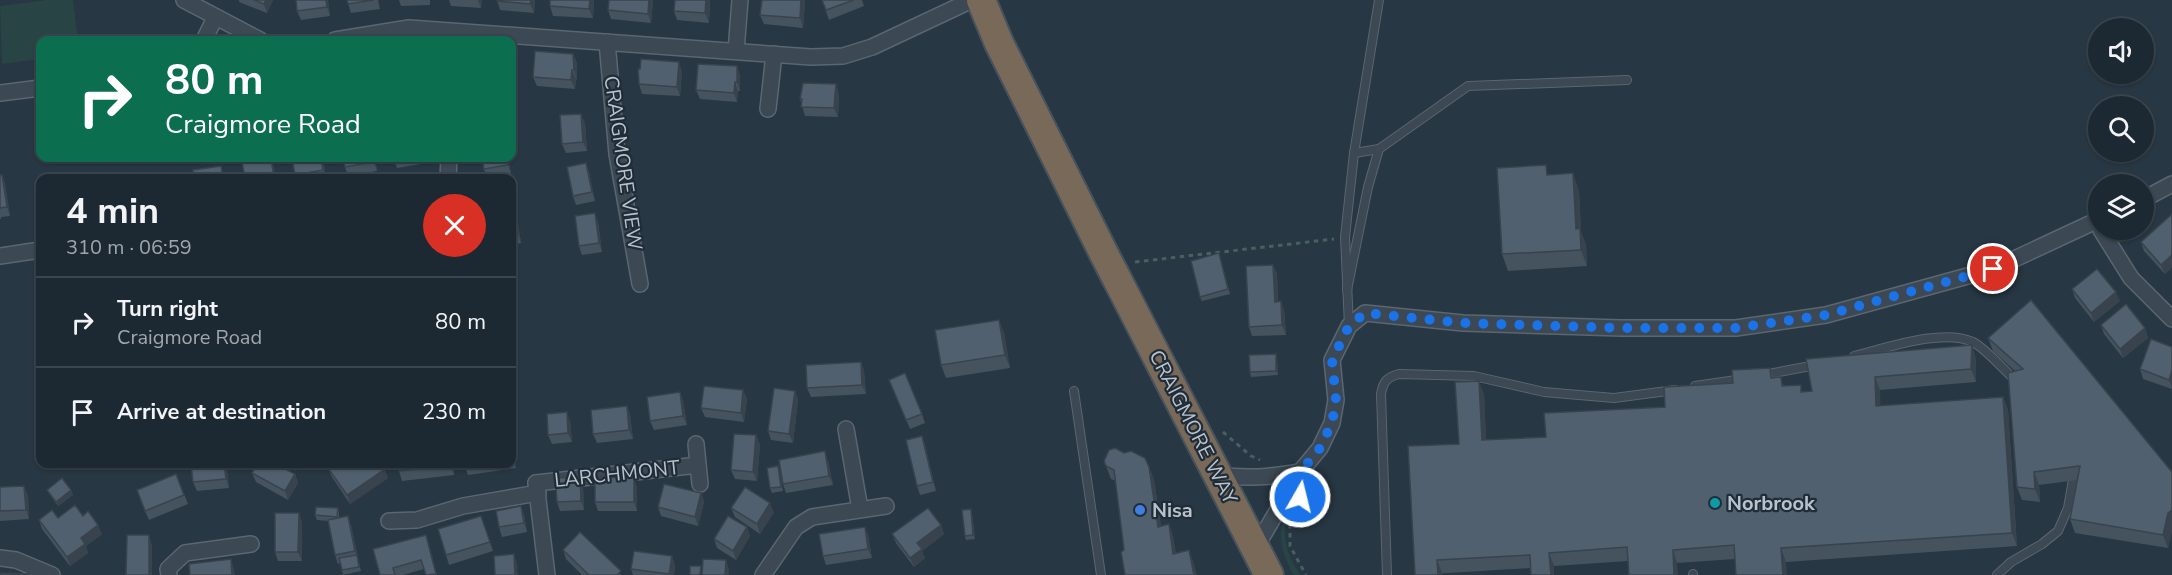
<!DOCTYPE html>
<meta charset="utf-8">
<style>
:root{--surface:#1d2932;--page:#25313a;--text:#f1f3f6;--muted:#a0a6ac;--line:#3b454d}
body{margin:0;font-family:"Nunito Sans",sans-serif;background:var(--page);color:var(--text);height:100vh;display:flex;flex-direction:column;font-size:22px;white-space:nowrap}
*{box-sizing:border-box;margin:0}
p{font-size:20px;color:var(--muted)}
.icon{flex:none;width:33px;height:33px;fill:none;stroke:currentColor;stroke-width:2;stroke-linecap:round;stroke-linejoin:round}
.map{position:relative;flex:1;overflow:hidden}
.details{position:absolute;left:36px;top:174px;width:480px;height:294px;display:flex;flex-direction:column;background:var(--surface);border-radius:12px;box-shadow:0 2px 4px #0004,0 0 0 2px var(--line)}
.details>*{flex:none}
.top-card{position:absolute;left:36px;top:36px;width:480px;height:126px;border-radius:12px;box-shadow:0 2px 4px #0004,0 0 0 2px var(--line);background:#0b6e4f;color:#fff;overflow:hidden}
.tools{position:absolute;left:2088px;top:18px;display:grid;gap:12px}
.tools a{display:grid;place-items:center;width:66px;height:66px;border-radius:50%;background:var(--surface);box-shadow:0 2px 4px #0004,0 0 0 2px var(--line);font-size:30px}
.pin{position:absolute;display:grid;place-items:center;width:51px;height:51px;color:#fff;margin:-26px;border:3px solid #fff;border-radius:50%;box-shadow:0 2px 6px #0007}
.me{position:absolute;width:66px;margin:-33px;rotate:8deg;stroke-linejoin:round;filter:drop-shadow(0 0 4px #0008)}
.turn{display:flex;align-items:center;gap:21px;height:126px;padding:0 30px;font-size:27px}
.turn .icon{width:78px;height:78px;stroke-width:2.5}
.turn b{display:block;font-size:42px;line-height:51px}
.round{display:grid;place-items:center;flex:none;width:63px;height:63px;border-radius:32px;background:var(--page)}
.head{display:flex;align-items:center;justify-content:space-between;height:102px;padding:0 30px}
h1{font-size:36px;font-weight:700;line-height:45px}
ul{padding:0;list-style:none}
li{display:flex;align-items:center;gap:18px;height:90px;padding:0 30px;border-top:2px solid var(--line)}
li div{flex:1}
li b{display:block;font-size:22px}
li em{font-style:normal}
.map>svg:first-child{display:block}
.green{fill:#294444}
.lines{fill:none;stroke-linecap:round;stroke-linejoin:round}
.lane-casing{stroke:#5a6670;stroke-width:10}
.street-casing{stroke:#5a6670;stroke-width:18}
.highway-casing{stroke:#46535d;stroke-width:32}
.path{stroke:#486060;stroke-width:3;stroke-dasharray:4.5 4.5;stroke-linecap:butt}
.lane{stroke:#3c4853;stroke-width:8}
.street{stroke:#3c4853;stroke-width:15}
.highway{stroke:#796959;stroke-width:28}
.highway-bridge-casing{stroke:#46535d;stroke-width:32;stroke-linecap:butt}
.highway-bridge{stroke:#796959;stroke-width:28}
.wall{fill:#45535f}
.shaded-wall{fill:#38434d}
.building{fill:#50606e;stroke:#38434d;stroke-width:1.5}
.route{stroke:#1a73e8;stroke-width:10;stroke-dasharray:0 18}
.culture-dot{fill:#0f9aa8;stroke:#202d38;stroke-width:2}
.shop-dot{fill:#3f7fe0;stroke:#202d38;stroke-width:2}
.labels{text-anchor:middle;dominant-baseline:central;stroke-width:4.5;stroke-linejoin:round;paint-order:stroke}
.street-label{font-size:20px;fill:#b9c3cd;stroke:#202d38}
.poi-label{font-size:20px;font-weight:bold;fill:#b9c3cd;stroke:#202d38;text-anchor:start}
</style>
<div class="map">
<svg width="2172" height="575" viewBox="0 0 2172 575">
<rect width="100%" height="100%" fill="#273743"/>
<g class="green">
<polygon points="47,0 73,0 78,40 40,40 40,59 2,64 0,6"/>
<path d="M 1286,513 C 1283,542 1286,551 1300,575 L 1294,575 C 1282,555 1276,535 1286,513 Z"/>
</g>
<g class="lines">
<defs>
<g id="lane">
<polyline points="1354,153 1379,149"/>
<polyline points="1347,290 1368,187 1379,149 1468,86 1627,80"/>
<polyline points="1349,326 1345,237 1354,153 1379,0"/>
<path d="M 1854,356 C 1887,348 1942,328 1973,342 C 1986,349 2003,369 2014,379"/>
<polyline points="1763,375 1816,365"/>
<polyline points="1695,386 1743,379"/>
<polyline points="1074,391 1101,575"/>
<polyline points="1693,574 1693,575"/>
<path d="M 1387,575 L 1381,394 C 1383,382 1387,377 1399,374 L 1474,376 L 1544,392 L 1614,398 L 1675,390"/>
<polyline points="1997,575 2011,562 2042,544 2058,531 2068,508 2073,480"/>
</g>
<g id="street">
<polyline points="184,0 260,40"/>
<polyline points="204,40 215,18"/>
<polyline points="335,40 409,28 811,57 843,56 872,47 972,0"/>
<polyline points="607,42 617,154 640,284"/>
<polyline points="736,51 740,0"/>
<polyline points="0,93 40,88"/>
<polyline points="768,109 774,54"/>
<polyline points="448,178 449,158"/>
<polyline points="2144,199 2172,184"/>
<polyline points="2101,230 2131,278 2172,319"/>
<polyline points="0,256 40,250"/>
<polyline points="846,429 860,509"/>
<polyline points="696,444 700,484"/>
<path d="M 1218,475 C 1248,479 1270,477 1300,472"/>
<polyline points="536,483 698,465"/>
<polyline points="536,483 547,575"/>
<polyline points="389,521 417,520 463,506 538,493"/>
<polyline points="1255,549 1300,472 1320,448 1332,423 1336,400 1332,360 1349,326 1365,313 1463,323 1621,328 1736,328 1826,315 1993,269 2098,220"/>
<polyline points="0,558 16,560 52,575"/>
<polyline points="169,575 168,569 185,553 251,544"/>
<polyline points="763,575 796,527 812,517 886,506"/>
</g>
<g id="highway">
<polyline points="981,0 999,43 1104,254"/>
<polyline points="1117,279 1269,575"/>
</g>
</defs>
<use href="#lane" class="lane-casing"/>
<use href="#street" class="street-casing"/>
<use href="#highway" class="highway-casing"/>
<g class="path">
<polyline points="1135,262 1334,239"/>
<polyline points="1223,432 1251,456 1260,460"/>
<polyline points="1290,524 1290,546 1306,575"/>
</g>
<use href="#lane" class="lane"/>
<use href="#street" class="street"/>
<use href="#highway" class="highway"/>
<defs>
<polyline id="highway-bridge" points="1104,254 1117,279"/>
</defs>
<use href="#highway-bridge" class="highway-bridge-casing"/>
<use href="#highway-bridge" class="highway-bridge"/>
</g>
<g class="wall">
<polygon points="239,0 273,0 267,13 239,2"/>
<polygon points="296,0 328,0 330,16 301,20 297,11"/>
<polygon points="347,0 378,0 380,9 351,13"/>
<polygon points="399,0 430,0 430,5 401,6"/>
<polygon points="449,0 482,0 481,8 451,6"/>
<polygon points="497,0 535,0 534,13 500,10"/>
<polygon points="594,0 593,18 553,16 550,6"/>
<polygon points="609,0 653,0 651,23 611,19 608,10"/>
<polygon points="710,0 709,23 677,20 674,11"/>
<polygon points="762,0 805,0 803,28 764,24 760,15"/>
<polygon points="822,0 862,0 864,6 829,20"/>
<polygon points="512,49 518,59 516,85 512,85"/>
<polygon points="573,54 577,63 577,80 576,79 575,89 537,86 533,77"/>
<polygon points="737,66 740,76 740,91 738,91 737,102 700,99 696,90"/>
<polygon points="682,71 680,96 642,94 639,84"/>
<polygon points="839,93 838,117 805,116 800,99"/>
<polygon points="585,123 587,151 566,153 562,144"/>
<polygon points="323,158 326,178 296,178 295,175"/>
<polygon points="343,158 375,158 377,171 348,176 345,167"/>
<polygon points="393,158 427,158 427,163 397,168"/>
<polygon points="482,158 508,158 511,174 487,178 484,169"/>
<polygon points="589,172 595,201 576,205 573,196"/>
<polygon points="0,175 2,175 5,184 10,216 1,217 1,219 0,219"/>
<polygon points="1550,175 1579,190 1581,232 1586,245 1587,266 1508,271 1502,254"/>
<polygon points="512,192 514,198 521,243 512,245"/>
<polygon points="2172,214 2172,267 2165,274 2144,251 2141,242"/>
<polygon points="598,222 602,252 582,255 579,246"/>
<polygon points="1219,253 1230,294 1202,301 1200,297"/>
<polygon points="1273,265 1277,274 1278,302 1284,310 1286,335 1252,336 1249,327"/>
<polygon points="2072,289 2120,301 2094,322 2075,298"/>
<polygon points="2101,325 2145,328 2148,338 2123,358 2104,334"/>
<polygon points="1004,333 1010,368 946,378 941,365"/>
<polygon points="1988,338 2172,472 2172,531 2168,548 2075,533 2070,519 2077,480 2039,485 2040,502 2022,500 2017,487 2015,371 1993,351"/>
<polygon points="2172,347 2172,389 2143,379 2140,369"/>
<polygon points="1976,358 1976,382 1880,390 1880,406 2003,397 2008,410 2017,546 1786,562 1735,559 1677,563 1628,561 1554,566 1554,575 1531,575 1531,568 1415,575 1459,444 1484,394 1486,440 1546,437 1665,407 1733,383 1770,368 1774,378 1785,386 1803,392 1812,391 1806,359"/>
<polygon points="1277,359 1278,375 1251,377 1250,372"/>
<polygon points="861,362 864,371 866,394 811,397 807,388"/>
<polygon points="889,380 922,414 925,423 910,429"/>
<polygon points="743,390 747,399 744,422 705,417 701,408"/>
<polygon points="795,391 798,400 793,443 771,440 768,431"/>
<polygon points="680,392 683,401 687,425 654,430 650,421"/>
<polygon points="627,406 630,415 633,439 597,443 593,434"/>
<polygon points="570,421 572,442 552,444 548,435"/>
<polygon points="756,435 760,445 757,481 735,479 731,470"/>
<polygon points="922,436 925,445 936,491 920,495 917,486"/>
<polygon points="512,442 516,468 468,475 464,464 512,464"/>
<polygon points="828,461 833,485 786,493 783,484"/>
<polygon points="1104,461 1149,467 1154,480 1161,526 1169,524 1173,537 1176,554 1194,564 1124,550 1116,481 1111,479"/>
<polygon points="191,464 226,464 229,488 197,491 193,482"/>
<polygon points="288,464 300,464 296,471 289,467"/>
<polygon points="453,464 454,475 402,481 399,471"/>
<polygon points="778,466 780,471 783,491 772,493 770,488"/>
<polygon points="328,468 388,478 350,504 332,477"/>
<polygon points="252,473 295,474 298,483 288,500 256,482"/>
<polygon points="176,474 188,504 149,520 140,500"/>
<polygon points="580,477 583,486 584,510 560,511 557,502"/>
<polygon points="0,487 28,495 29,519 0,521"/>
<polygon points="637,487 637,511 598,511 595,502"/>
<polygon points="47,490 71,490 73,495 58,506 49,494"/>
<polygon points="701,493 704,502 698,526 661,516 658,507"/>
<polygon points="521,506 524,515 527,532 502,537 499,527"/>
<polygon points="338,508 339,513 339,517 351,525 361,571 343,575 340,563 338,564 335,555 328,521 317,520 315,515"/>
<polygon points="731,508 774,512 760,534 735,517"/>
<polygon points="972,514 975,539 966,540 965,536"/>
<polygon points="481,516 493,551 449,565 438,529"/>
<polygon points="58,518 102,534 86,546 88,553 70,566 42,529 39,520"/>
<polygon points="302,522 302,561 278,561 275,552"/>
<polygon points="941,525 944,534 922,551 925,558 914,567 896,543 892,534"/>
<polygon points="747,527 750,536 736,560 717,548 714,539"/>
<polygon points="865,527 868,536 872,558 826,565 823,556"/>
<polygon points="426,535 437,575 426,575 424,569 403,575 380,575"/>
<polygon points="563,550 622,575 582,575 566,559"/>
<polygon points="672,556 675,566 674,575 633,575 631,569"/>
</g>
<g class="shaded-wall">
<polygon points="266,0 273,0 267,13 264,4"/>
<polygon points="326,0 328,0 330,16 327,7"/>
<polygon points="478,0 482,0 481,8"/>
<polygon points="531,0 535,0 534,13 530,4"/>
<polygon points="590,0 594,0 593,18 589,9"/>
<polygon points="649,0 653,0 651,23 648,14"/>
<polygon points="706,0 710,0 709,23 705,13"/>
<polygon points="801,0 805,0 803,28 800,18"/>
<polygon points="515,50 518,59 516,85 513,76"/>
<polygon points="573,54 577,63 577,80 574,70"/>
<polygon points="679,62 682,71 680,96 677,87"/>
<polygon points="737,66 740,76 740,91 737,82"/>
<polygon points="572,70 576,79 575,89 571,80"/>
<polygon points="735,82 738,91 737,102 734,93"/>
<polygon points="836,84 839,93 838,117 834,108"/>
<polygon points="581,114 585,123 587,151 583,142"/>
<polygon points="271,158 274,167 276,178 274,178"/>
<polygon points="321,158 323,158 326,178 323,170"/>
<polygon points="373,158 375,158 377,171 374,162"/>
<polygon points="507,158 508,158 511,174 508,165"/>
<polygon points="586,163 589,172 595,201 592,192"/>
<polygon points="1573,173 1579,190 1581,232 1586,245 1587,266 1581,250 1576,229"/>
<polygon points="2,175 5,184 10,216 7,207"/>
<polygon points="512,192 514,198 521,243 518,234"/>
<polygon points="595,213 598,222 602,252 599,243"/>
<polygon points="2172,255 2172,267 2165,274 2161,265"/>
<polygon points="1273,265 1277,274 1278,311 1275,302"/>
<polygon points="2116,292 2120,301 2094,322 2091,313"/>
<polygon points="1281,301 1284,310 1286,335 1282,325"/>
<polygon points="999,320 1004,333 1010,368 1005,355"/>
<polygon points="2145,328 2148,338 2123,358 2120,349"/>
<polygon points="1972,345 1976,358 1976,382 1971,369"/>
<polygon points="1276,354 1277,359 1278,375 1276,371"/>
<polygon points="861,362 864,371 866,394 862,385"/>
<polygon points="2172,370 2172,389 2169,380"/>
<polygon points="1875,377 1880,390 1881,419 1876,406"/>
<polygon points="1479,381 1484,394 1487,454 1482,440"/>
<polygon points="743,390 747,399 744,422 741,413"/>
<polygon points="795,391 798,400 793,443 789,434"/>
<polygon points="680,392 683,401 687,425 683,416"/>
<polygon points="2003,397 2008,410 2017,546 2012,533"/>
<polygon points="627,406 630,415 633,439 629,430"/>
<polygon points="567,412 570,421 572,442 568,433"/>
<polygon points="756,435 760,445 757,481 753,472"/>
<polygon points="922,436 925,445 936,491 933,482"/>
<polygon points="512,442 513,446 516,468 513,459"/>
<polygon points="825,451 828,461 833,485 829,476"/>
<polygon points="224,464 226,464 227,466 229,488 226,479"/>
<polygon points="296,464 300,464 296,471 294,466"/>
<polygon points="451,464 453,464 454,475 451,466"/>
<polygon points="778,466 780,471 783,491 781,487"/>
<polygon points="1149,467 1154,480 1163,540 1158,527"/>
<polygon points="385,469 388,478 350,504 347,495"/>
<polygon points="2034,472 2039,485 2040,502 2035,489"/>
<polygon points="295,474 298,483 288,500 285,491"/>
<polygon points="580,477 583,486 584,510 581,501"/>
<polygon points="634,478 637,487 637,511 634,502"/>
<polygon points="24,486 28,495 29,519 26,510"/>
<polygon points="71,490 73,495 58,506 56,502"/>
<polygon points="701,493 704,502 698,526 695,517"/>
<polygon points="770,503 774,512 760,534 757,524"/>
<polygon points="521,506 524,515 527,532 524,523"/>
<polygon points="971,509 972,514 975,539 973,535"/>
<polygon points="2172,510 2172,531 2168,548 2163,535 2168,513"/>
<polygon points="299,513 302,522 302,561 298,552"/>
<polygon points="348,516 351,525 361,571 355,551"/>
<polygon points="1169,524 1173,537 1178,568 1173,554"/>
<polygon points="98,525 102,534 86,546 88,553 70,566 67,557 81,538"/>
<polygon points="941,525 944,534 922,551 925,558 914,567 910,558 917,543"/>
<polygon points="747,527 750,536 736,560 733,551"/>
<polygon points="865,527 868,536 872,558 868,549"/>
<polygon points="149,535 152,545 152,575 149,575"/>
<polygon points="426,535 429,544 437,575 436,574"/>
<polygon points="1781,548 1786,562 1787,575 1783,575"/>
<polygon points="1189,550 1194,564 1197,575 1194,575"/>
<polygon points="1673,550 1677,563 1678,575 1674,575"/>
<polygon points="1549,553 1554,566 1554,575 1551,575"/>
<polygon points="514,554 517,563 518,575 515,575"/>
<polygon points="672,556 675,566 674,575 670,575"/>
<polygon points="231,559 234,569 235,575 232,575"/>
<polygon points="726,560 729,569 729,575 725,575"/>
<polygon points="1437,560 1442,573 1442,575 1438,575"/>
</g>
<g class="building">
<polygon points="254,0 266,0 264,4"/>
<polygon points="296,0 326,0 327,7 297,11"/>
<polygon points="347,0 374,0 348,4"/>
<polygon points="497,0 531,0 530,4 497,1"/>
<polygon points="550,0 590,0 589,9 550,6"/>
<polygon points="609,0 649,0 648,14 608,10"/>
<polygon points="675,0 706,0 705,13 674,11"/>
<polygon points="762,0 801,0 800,18 760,15"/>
<polygon points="822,0 854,0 826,10"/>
<polygon points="512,49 515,50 513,76 512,76"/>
<polygon points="535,51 573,54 574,70 572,70 571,80 533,77"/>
<polygon points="641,59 679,62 677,87 639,84 638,69 640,69"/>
<polygon points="698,64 737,66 737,82 735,82 734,93 696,90"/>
<polygon points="803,83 836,84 834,108 801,107 802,99 800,99"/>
<polygon points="581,114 583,142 562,144 560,115"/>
<polygon points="271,158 274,178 245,178 242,162"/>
<polygon points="292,158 321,158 323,170 295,175"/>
<polygon points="343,158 373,158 374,162 345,167"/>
<polygon points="482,158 507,158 508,165 484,169"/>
<polygon points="586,163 592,192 573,196 567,167"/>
<polygon points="1546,165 1547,175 1573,173 1576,229 1580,228 1581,250 1502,254 1497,168"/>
<polygon points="221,166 223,178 194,178 193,170"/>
<polygon points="172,173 172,178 143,178"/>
<polygon points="0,175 2,175 7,207 0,208"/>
<polygon points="512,196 518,234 512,235"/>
<polygon points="595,213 599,243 579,246 575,216"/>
<polygon points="2172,214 2172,255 2161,265 2141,242"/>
<polygon points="1219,253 1228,289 1200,297 1191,261"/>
<polygon points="1273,265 1275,302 1281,301 1282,325 1249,327 1246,266"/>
<polygon points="2097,269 2116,292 2091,313 2072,289"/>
<polygon points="2031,300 2172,472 2172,510 2168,513 2163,535 2070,519 2080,466 2034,472 2035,489 2017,487 2008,373 2023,369 1988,338"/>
<polygon points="2126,304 2145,328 2120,349 2101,325"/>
<polygon points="999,320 1005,355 941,365 935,330"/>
<polygon points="2151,339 2172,347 2172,370 2169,380 2140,369"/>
<polygon points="1972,345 1971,369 1875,377 1876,406 2003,397 2012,533 1781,548 1783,575 1736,575 1734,545 1673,550 1674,575 1629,575 1627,547 1549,553 1551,575 1531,575 1530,555 1437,560 1438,575 1415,575 1408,446 1459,444 1455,382 1479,381 1482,440 1546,437 1544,413 1665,407 1664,387 1733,383 1732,370 1770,368 1771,378 1781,377 1782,386 1801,385 1801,392 1812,391 1806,359"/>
<polygon points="1276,354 1276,371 1250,372 1249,355"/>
<polygon points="861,362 862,385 807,388 806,365"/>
<polygon points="905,373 922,414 906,420 889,380"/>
<polygon points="704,386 743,390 741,413 701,408"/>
<polygon points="774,388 795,391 789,434 768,431"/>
<polygon points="680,392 683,416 650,421 647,397"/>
<polygon points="627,406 629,430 593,434 591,410"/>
<polygon points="567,412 568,433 548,435 547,414"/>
<polygon points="734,434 756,435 753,472 731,470"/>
<polygon points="922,436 933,482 917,486 906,440"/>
<polygon points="1115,448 1124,453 1131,451 1145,458 1149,467 1158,527 1169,524 1173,554 1189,550 1194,575 1125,575 1121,552 1124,550 1114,470 1106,466 1104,461 1109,450"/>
<polygon points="825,451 829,476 783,484 779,460"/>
<polygon points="191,464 224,464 226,479 193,482"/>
<polygon points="257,464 276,464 295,474 285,491 252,473"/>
<polygon points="335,464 381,464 385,469 347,495 328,468"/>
<polygon points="398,464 451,464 451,466 399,471"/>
<polygon points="464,464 480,464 465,466"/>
<polygon points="778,466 781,487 770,488 767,468"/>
<polygon points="176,474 184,495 145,511 137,490"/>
<polygon points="580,477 581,501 557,502 555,478"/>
<polygon points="595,477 634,478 634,502 595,502"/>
<polygon points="62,478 71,490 56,502 47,490"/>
<polygon points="664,484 701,493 695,517 658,507"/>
<polygon points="24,486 26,510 0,511 0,487"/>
<polygon points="745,487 770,503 757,524 731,508"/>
<polygon points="75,505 83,516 88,511 98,525 81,538 85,544 67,557 39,520 52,510 58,518"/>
<polygon points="521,506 524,523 499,527 496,511"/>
<polygon points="316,507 338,508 337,517 315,515"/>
<polygon points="928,508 941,525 917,543 922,549 910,558 892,534"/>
<polygon points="971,509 973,535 965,536 962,510"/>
<polygon points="275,513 299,513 298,552 275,552"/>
<polygon points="348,516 355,551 335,555 328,520"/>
<polygon points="481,516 490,542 446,555 438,529"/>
<polygon points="728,516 747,527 733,551 714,539"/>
<polygon points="865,527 868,549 823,556 819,534"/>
<polygon points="580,532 621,571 617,575 589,575 563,550"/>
<polygon points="127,535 149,535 149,575 126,575"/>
<polygon points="426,535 436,574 426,575 421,560 393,568 395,575 380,575 373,549"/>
<polygon points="634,551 672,556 669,574 631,569"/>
<polygon points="514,554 515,575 495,575 494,556"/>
<polygon points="357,555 359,567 342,570 339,558"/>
<polygon points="231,559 232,575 190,575 189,564"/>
<polygon points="703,559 726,560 725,575 702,575"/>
<polygon points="690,566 701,566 700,575 690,575"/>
<polygon points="0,573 30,574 30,575 0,575"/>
</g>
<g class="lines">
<polyline class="route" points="1300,497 1303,469 1320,448 1332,423 1336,400 1332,360 1349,326 1365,313 1463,323 1621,328 1736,328 1826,315 1993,269"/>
</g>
<circle class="culture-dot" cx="1715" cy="503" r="6"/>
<circle class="shop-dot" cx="1140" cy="510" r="6"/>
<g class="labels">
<g class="street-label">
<text transform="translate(623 163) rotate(82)">CRAIGMORE VIEW</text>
<text transform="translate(1193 427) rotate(63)">CRAIGMORE WAY</text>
<text transform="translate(617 474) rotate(-6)">LARCHMONT</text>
</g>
<g class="poi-label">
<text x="1727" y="503">Norbrook</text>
<text x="1152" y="510">Nisa</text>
</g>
</g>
</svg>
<div class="tools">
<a><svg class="icon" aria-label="sound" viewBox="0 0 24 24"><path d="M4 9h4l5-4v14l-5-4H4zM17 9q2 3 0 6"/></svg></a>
<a><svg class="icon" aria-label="search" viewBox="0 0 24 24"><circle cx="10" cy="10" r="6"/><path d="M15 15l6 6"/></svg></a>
<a><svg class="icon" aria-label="layers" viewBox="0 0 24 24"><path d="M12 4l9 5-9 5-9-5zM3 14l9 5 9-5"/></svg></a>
</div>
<div class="pin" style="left:1993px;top:269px;background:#d93025"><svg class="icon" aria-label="arrive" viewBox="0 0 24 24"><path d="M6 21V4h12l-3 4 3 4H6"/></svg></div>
<svg class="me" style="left:1300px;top:497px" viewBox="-20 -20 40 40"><circle r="17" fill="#1a73e8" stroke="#fff" stroke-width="3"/><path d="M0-11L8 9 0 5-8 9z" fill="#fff"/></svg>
<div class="top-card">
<div class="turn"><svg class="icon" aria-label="right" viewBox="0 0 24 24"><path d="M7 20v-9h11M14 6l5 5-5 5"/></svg><div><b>80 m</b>Craigmore Road</div></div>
</div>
<section class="details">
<div class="head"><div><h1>4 min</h1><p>310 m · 06:59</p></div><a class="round" style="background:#d93025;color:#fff"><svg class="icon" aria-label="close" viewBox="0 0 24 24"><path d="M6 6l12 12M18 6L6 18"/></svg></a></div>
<ul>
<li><svg class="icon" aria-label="right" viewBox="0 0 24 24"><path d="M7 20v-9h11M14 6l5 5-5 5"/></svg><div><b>Turn right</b><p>Craigmore Road</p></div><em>80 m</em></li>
<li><svg class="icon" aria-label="arrive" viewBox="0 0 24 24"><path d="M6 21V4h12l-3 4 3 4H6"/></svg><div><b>Arrive at destination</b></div><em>230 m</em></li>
</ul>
</section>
</div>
